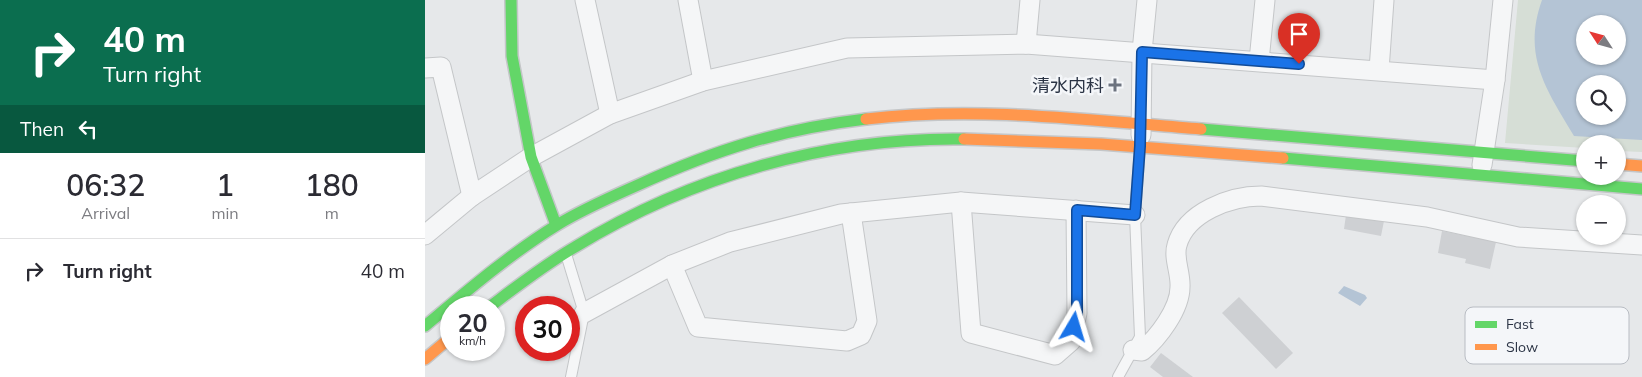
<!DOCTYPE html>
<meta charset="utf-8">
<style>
:root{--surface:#fff;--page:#f2f2f3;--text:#2b2b33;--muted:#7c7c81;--line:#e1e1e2}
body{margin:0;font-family:Mulish,"Noto Sans JP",sans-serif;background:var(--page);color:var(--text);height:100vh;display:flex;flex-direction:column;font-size:19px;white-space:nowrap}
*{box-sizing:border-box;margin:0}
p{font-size:16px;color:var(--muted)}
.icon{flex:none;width:28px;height:28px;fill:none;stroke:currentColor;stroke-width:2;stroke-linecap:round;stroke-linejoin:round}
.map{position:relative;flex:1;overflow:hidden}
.panel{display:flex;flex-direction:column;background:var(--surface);width:425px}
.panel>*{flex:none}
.banner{background:#0b6e4f;color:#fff;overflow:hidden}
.needle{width:32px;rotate:306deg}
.tools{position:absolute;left:1151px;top:15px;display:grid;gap:10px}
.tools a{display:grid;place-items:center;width:50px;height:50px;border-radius:50%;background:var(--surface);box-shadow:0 1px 4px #0004;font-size:25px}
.speed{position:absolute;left:15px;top:296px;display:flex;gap:10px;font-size:25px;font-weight:700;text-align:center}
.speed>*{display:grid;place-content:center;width:65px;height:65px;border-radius:50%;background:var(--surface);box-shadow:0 1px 4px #0004;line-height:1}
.speed small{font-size:12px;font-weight:400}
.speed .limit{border:8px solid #d22;background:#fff;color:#111}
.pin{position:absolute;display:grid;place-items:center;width:42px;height:42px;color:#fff;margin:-51px -21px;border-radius:50% 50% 50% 0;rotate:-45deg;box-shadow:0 0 5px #0007}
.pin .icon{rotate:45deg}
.me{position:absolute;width:55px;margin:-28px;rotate:7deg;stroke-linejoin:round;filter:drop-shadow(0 0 4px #0008)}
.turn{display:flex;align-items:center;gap:18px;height:105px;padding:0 20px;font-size:22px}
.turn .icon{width:65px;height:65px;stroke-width:2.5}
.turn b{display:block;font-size:35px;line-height:42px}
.then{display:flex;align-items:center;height:48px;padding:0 20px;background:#0003;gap:10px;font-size:19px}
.eta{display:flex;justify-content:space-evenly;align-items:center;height:85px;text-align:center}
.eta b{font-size:30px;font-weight:600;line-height:35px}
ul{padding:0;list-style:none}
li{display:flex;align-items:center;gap:15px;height:65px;padding:0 20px;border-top:1px solid var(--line)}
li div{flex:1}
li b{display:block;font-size:19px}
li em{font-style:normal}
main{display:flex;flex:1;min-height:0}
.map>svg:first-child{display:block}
.green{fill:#d6ded6;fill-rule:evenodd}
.water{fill:#b4c4d5;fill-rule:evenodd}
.building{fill:#ced0d3}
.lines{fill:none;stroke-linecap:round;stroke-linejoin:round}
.lane-casing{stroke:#c4c6c8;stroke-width:12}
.street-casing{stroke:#c4c6c8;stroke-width:21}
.fast-casing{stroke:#c4c6c8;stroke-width:14}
.slow-casing{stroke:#c4c6c8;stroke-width:14}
.lane{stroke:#f5f6f7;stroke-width:10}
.street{stroke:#f5f6f7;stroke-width:19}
.fast{stroke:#63d668;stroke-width:11}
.slow{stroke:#ff974d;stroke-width:11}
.route-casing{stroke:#114b97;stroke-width:12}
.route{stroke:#1a73e8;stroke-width:9}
.poi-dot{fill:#6c737f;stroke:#f4f6f9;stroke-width:2}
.labels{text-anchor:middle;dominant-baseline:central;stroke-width:5;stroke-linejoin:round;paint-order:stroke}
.poi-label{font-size:18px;fill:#2b3445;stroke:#f4f6f9;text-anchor:end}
.key{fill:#f4f6f9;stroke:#b8bcc3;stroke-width:1}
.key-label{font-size:14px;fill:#2b3445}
</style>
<main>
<section class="panel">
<div class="banner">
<div class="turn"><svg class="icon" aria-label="right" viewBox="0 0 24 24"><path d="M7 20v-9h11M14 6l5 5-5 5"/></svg><div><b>40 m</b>Turn right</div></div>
<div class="then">Then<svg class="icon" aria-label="left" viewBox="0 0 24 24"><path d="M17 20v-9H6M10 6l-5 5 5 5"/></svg></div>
</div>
<div class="eta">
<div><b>06:32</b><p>Arrival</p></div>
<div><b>1</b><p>min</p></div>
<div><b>180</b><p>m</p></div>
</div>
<ul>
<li><svg class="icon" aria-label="right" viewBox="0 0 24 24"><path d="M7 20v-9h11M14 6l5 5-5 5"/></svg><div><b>Turn right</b></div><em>40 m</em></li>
</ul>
</section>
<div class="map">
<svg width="1217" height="377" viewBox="0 0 1217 377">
<rect width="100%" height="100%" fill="#e6e8ea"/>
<path class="green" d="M 1093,0 L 1217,0 L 1217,152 L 1193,151 L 1192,144 L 1160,144 L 1160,148 L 1080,143 ZM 1160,24 L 1192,24 L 1192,56 L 1160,56 ZM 1160,84 L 1192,84 L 1192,116 L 1160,116 Z"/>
<g class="water">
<path d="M 1117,0 L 1217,0 L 1217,140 L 1149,136 C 1121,89 1097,56 1117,0 ZM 1160,24 L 1192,24 L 1192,56 L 1160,56 ZM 1160,84 L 1192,84 L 1192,116 L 1160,116 Z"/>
<polygon points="919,286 940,295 942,298 935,306 913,293"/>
</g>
<g class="building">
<polygon points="921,215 959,221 956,236 919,229"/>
<polygon points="1017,231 1071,242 1065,269 1040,263 1041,259 1013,253"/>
<polygon points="814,297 868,353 851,369 797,313"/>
<polygon points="736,353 768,377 738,377 725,367"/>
</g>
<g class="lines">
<defs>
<g id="lane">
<polyline points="141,254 159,313 146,377"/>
<polyline points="693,377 715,337 710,215 715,147"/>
</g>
<g id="street">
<polyline points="160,0 185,114"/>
<polyline points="263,0 278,81"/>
<polyline points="601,44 605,0"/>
<polyline points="834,61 840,0"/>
<polyline points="0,68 16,67 47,196"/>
<polyline points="954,70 959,0"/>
<polyline points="716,135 717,52 722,0"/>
<polyline points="1057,165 1070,80 1078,0"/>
<polyline points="536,202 546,333 630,355 646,341 652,313 651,210"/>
<polyline points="0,235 47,196 106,157 185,114 278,81 422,48 601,44 1070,80"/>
<polyline points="247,265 273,327 422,341 436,335 442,321 426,213"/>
<polyline points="159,313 247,265 305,242 416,214 536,202 710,215"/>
<path d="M 708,350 L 717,351 C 733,338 755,309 755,287 C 756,273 748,258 752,245 C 761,212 806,196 836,196 L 1002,217 L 1093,237 L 1217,245"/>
</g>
<g id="fast">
<polyline points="86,0 87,56 106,157 131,225"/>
<polyline points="776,129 1160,161"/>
<polyline points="858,158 1217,189"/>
<path d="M 63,308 C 91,287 119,265 150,247 C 266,176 402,137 539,139"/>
<path d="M 0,326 C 42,291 85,254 132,225 C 158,209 186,197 213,185 C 290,150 356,129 441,119"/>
</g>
<g id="slow">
<path d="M 441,119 C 552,106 664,120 776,129"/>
<polyline points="539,139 676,144 858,158"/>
<polyline points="1192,164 1217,166"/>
<polyline points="0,359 26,337"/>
</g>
</defs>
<use href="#lane" class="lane-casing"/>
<use href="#street" class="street-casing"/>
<use href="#fast" class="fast-casing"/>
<use href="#slow" class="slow-casing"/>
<use href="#lane" class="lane"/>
<use href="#street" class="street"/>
<use href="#fast" class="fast"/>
<use href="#slow" class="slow"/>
</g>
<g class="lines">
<defs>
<polyline id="route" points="649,327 652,313 652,210 710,215 715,146 717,52 874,64"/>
</defs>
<use href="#route" class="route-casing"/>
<use href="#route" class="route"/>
</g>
<path class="poi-dot" d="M687.5 77.5h5v5h5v5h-5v5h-5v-5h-5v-5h5z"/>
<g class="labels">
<g class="poi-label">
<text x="679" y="85">清水内科</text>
</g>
</g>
<rect x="1040" y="307" width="164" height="57" rx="8" class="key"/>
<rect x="1050" y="321" width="22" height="7" fill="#63d668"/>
<rect x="1050" y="344" width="22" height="6" fill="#ff974d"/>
<g class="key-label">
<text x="1081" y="329">Fast</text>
<text x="1081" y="352">Slow</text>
</g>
</svg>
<div class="tools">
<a><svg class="needle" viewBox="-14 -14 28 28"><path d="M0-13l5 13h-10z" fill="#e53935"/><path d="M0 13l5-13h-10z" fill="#7c7c81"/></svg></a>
<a><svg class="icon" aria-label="search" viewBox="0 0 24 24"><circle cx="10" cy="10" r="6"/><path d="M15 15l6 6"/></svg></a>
<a>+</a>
<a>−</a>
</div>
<div class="speed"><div>20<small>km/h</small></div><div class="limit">30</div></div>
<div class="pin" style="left:874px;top:64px;background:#d93025"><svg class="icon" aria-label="arrive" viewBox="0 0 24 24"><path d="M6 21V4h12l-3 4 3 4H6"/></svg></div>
<svg class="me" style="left:649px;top:327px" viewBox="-20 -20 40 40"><path d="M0-17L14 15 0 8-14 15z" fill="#1a73e8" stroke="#fff" stroke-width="4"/></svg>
</div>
</main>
